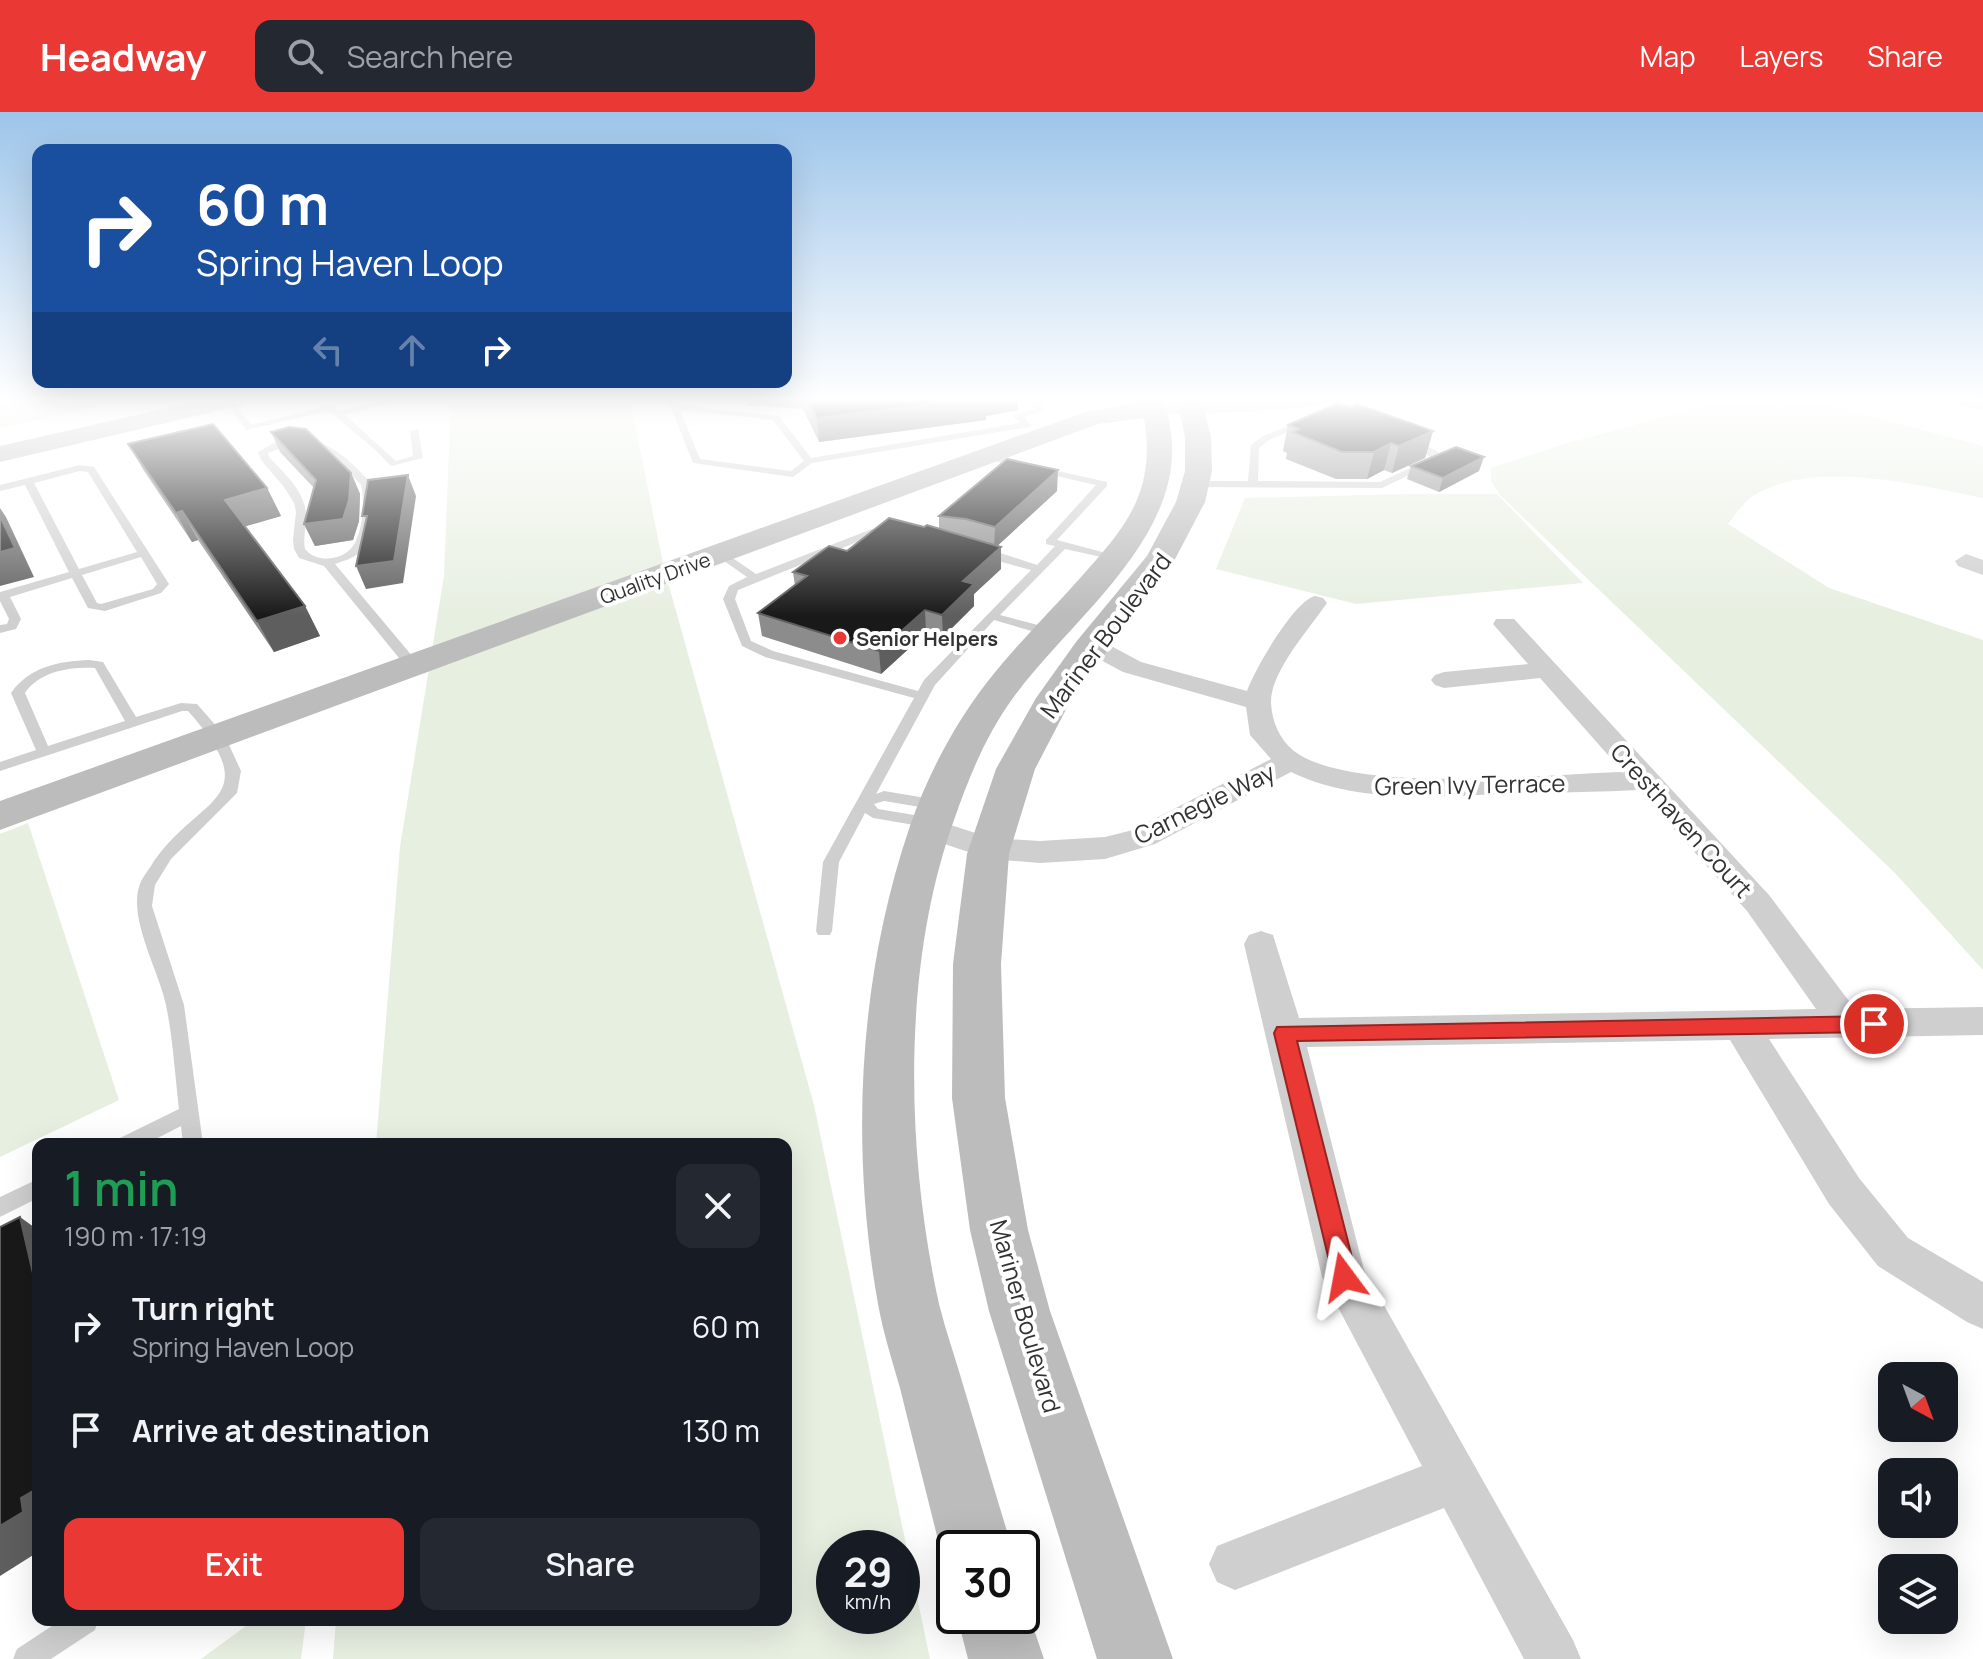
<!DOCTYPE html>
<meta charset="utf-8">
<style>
:root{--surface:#171b24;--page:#242831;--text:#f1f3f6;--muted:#9ea1a6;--accent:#ea3834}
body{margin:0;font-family:Manrope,sans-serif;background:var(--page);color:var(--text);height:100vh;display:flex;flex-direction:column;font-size:30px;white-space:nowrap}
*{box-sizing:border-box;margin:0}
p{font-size:26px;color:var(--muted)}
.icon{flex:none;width:44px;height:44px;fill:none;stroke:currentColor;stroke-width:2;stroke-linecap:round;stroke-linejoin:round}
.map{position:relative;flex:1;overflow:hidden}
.panel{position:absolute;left:32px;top:1026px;width:760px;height:488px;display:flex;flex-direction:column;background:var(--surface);border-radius:16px;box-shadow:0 8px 32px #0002}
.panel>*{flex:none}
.top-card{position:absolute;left:32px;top:32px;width:760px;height:244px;border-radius:16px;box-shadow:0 8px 32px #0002;background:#1a4fa0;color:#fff;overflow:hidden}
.needle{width:52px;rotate:139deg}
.tools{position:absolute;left:1878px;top:1250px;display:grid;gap:16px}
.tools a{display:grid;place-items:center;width:80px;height:80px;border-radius:16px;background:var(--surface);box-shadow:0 8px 32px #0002;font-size:40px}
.speed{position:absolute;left:816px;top:1418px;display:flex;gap:16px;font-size:40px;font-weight:700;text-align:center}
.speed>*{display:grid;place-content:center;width:104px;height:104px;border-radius:50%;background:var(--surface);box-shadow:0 8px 32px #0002;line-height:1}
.speed small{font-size:20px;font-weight:400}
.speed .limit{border:4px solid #111;border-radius:12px;background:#fff;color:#111}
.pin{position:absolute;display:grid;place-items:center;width:68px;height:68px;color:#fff;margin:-34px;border:4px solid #fff;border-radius:50%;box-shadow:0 2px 8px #0007}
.me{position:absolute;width:88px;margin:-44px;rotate:347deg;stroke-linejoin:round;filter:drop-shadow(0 0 6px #0008)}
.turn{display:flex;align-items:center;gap:28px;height:168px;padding:0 32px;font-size:36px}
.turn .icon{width:104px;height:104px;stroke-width:2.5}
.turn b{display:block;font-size:56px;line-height:68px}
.lanes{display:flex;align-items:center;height:76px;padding:0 32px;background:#0003;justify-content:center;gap:40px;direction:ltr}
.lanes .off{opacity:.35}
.round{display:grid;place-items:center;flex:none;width:84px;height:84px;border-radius:16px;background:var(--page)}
.summary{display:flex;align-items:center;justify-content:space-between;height:136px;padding:0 32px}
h1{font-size:48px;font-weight:600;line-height:60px;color:#1e9e55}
.cta{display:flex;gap:16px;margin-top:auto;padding:16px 32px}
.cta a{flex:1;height:92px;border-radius:16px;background:var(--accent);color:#fff;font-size:32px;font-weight:600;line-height:92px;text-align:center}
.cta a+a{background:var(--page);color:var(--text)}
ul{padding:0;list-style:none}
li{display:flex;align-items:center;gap:24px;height:104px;padding:0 32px}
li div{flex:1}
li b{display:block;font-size:30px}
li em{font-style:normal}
header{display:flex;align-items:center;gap:48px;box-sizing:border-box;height:112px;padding:0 40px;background:var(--accent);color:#fff}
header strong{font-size:38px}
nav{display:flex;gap:44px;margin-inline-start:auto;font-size:28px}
.search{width:560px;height:72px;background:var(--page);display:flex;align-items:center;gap:20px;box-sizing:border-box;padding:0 28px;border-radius:16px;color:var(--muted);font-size:30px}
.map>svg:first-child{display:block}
.green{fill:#e7efe1;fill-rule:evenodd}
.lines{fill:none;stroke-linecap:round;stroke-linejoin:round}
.lane{fill:#cfcfcf;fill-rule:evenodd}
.street{fill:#cfcfcf;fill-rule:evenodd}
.secondary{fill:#bcbcbc;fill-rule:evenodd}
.wall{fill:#8c8c8c}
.shaded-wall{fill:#5e5e5e}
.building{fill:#191919;stroke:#5e5e5e;stroke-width:2}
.route{fill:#ea3834;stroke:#982422;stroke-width:2}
.poi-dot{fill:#ea3834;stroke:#fff;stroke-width:3}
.labels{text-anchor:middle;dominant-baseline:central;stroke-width:8;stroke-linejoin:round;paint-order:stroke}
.far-street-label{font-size:20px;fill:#323232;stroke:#fff}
.far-poi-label{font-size:20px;font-weight:bold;fill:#323232;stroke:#fff;text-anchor:start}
.street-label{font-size:24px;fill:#323232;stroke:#fff}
</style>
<header>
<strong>Headway</strong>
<div class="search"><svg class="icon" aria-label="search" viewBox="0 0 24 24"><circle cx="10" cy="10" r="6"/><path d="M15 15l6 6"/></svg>Search here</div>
<nav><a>Map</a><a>Layers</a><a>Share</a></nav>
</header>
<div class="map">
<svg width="1983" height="1547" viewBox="0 0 1983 1547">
<rect width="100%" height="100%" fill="#fff"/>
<g class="green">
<polygon points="0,288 126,288 0,316"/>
<path d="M 451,288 L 630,288 L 664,456 L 814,993 L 930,1547 L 333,1547 L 336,1508 L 786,1508 L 786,1032 L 376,1032 L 400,735 L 444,464 ZM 834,1436 L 902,1436 L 902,1504 L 834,1504 Z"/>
<path d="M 1728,288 L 1810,288 L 1983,334 L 1983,386 C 1918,373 1812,346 1753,384 C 1744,390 1735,403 1728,412 L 1829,476 L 1983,528 L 1983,858 L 1895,761 L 1500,383 L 1491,369 L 1491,356 L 1564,332 Z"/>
<polygon points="1407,382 1497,382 1583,471 1356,492 1216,457 1245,386"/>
<polygon points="28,711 119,988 0,1045 0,722"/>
<polygon points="254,1508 306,1508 301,1547 201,1547"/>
</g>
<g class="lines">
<g class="lane">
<polygon points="224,288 232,288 251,313 331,293 340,299 388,288 402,288 345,303 396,349 413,344 410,319 418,317 423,346 391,354 374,337 329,299 246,318"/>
<path d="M 668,288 L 676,288 L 678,293 L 779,304 L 811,346 L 1020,311 L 1013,304 L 1015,302 L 1035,297 L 1029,288 L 1037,288 L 1045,298 L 1024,305 L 1031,313 L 1029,315 L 812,351 L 793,365 L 693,351 ZM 680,298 L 773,308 L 804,349 L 791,359 L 700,347 Z"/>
<polygon points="1305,307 1308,308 1308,312 1269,328 1259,336 1258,369 1380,370 1432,346 1406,332 1406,328 1409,327 1437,339 1443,347 1382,376 1198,375 1193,372 1198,369 1248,369 1251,333 1263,324"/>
<path d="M 295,325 C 327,326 350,348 371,371 C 376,391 375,426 359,441 C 352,447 343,449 335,452 L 418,551 L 418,557 L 408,557 L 324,454 L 299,446 L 294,437 L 293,428 L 296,400 L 294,391 L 284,375 L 261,348 L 258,340 L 277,329 ZM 295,331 L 317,334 L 361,372 C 365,390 363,414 355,431 C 345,449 317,452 305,437 C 303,425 306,415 306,404 C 306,380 284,361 269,345 L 268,341 Z"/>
<path d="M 989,340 L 1009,348 L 1107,370 L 1107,374 L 1057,428 L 1121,445 L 1115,448 L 1065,437 L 1000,503 L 1053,517 L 1053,523 L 1049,524 L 994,508 L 935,573 L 876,682 L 884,679 L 938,688 L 945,693 L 938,698 L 884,689 L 874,692 L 878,697 L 932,706 L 940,711 L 932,716 L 873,706 L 865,701 L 839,750 L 832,819 L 830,823 L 818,823 L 816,819 L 823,750 L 914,586 L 765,545 L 742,534 L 723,487 L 729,474 L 747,465 L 714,442 L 724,440 L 756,462 L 872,417 L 893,417 L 893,421 L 877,422 L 738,478 L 735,487 L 751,529 L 773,539 L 918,579 L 924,568 L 1031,458 L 991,447 L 980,441 L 980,437 C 990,436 1023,449 1037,453 L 1055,434 L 1046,432 L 1046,428 L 1096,373 L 1003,352 L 986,345 L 986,341 Z"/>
<path d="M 80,353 L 94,355 L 169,472 L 161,481 L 105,499 L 88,496 L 72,466 L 10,485 L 21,507 L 16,517 L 0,521 L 0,513 L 7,512 L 9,507 L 0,489 L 0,480 L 69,460 L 25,373 L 0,379 L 0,373 ZM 80,359 L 88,360 L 137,440 L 79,457 L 34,371 ZM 141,445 L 157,472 L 153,477 L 101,492 L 97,491 L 82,463 Z"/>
<path d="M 89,548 L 103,550 L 136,605 L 181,591 L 197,592 L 225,624 L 241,659 L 237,681 L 171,747 L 155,773 L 152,794 L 184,893 L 203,1032 L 183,1032 L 181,1014 L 146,1032 L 117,1032 L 120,1026 L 179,997 C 175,963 173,927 166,893 C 159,859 129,808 139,775 C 141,767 147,760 151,754 C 196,683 270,691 188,599 L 182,599 L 0,659 L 0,650 L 36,638 L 11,581 C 29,555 59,549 89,548 ZM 95,556 L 125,609 L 48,634 L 25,581 C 40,559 70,555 95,556 Z"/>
<polygon points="38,1067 38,1086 0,1105 0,1085"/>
<polygon points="61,1508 98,1508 95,1518 51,1547 13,1547 17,1537"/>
</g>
<g class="street">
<path d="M 1253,288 L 1331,288 C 1317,301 1182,301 1154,302 L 1145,297 L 1154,292 Z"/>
<polygon points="1952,288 1983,288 1983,298 1955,292"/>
<polygon points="1966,442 1983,448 1983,463 1958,454 1955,449"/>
<path d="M 1315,484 L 1323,486 L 1327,491 C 1310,516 1270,560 1271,591 C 1272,609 1279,627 1294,639 C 1352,683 1547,662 1623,660 L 1540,566 L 1444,576 L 1435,573 L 1431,568 L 1435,563 L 1444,560 L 1528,552 L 1493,512 L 1496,507 L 1514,507 L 1769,783 L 1855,897 L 1983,895 L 1983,923 L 1769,927 L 1859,1066 L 1908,1126 L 1983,1170 L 1983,1217 L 1967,1210 L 1878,1154 L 1829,1092 L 1730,928 L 1307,935 L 1364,1158 L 1573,1528 L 1581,1547 L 1524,1547 L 1444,1396 L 1235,1478 L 1217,1470 L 1209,1452 L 1217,1434 L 1422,1354 L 1322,1165 L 1244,832 L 1249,823 L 1261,819 L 1273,823 L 1299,906 L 1816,897 L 1747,799 L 1639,678 C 1594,680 1549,681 1503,682 C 1433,685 1355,691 1291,660 L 1155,732 L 1105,747 L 1040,751 L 989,747 L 918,723 L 914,716 L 918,709 L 929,706 L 991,726 L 1040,729 L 1105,725 L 1133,718 L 1271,647 L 1250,623 L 1246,595 L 1123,560 L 1082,538 L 1079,533 L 1082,528 L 1100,528 L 1141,550 L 1247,579 C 1255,557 1294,489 1315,484 Z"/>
</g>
<g class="secondary">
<polygon points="202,288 245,288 242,293 0,350 0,334"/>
<path d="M 1139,288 L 1163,288 C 1208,410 1076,499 1013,586 C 986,623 969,665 954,708 C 901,855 906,1042 939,1192 C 946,1220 956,1248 964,1276 C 980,1329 996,1383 1012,1436 L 954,1436 L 954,1462 L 940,1436 C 927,1383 913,1329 900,1276 C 892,1248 883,1220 878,1192 C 850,1035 858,866 910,714 C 928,662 954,613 988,569 C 1017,532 1051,499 1082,464 C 1102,441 1124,418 1136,390 C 1148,363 1149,334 1144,306 L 1098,312 L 0,718 L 0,689 L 1085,300 L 1140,291 Z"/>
<polygon points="1177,288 1201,288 1211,325 1212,359 1205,390 1174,449 1072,586 1035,657 1009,742 1001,852 1005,986 1028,1118 1050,1199 1173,1547 1097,1547 989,1199 970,1118 952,986 953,852 967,742 996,657 1036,586 1076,530 1147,444 1176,390 1185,359 1185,325"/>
<polygon points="1022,1482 1044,1547 968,1547 957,1504 1022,1504"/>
</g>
</g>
<g class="wall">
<polygon points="745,288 1018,288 1018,298 986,304 986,308 819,330 803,297 746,293"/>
<polygon points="1350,295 1433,319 1425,346 1392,361 1384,358 1367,367 1336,367 1286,347 1287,341 1283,339 1288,313"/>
<polygon points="271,320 351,361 360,382 359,409 353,428 315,434 304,412 314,376 280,340"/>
<polygon points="128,332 267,376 281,404 245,414 305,494 320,524 274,540 198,428 192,430 144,359"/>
<polygon points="1411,354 1479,359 1439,380 1407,367"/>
<polygon points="1057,379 997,434 1001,435 1001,457 974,482 974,494 943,525 926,521 881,562 762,524 758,501 795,474 793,460 924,415 939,416 939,404"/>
</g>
<g class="shaded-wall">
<polygon points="961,288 1018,288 1018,298 986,304 986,308 819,330 817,306"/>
<polygon points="1433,319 1425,346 1392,361 1399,334"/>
<polygon points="1391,331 1384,358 1367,367 1374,340"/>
<polygon points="1484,345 1479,359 1439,380 1443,366"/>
<polygon points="1058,358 1057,379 994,437 995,415"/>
<polygon points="351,361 360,382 359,409 353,428 315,434 304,412"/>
<polygon points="408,363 416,384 403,471 366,477 356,454"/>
<polygon points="267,376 281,404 240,416 225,388"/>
<polygon points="0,396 6,405 34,465 0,474"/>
<polygon points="182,399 198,428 192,430 176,401"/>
<polygon points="1001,435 1001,457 974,482 974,494 943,525 942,503 963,469"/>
<polygon points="305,494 320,524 274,540 257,509"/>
<polygon points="925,498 926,521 881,562 879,539"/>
<polygon points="20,1105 38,1118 38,1183"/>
<polygon points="38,1376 38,1440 0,1464 0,1414 21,1386"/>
</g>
<g class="building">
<polygon points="807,288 961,288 817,306"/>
<polygon points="1338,291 1350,295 1357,292 1433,319 1399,334 1391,331 1374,340 1342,340 1292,320 1299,317 1288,313"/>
<polygon points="213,312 267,376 225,388 305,494 257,509 182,399 176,401 128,332"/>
<polygon points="289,315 306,317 351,361 349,388 343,407 304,412 316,368 271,320"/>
<polygon points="1456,335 1484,345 1443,366 1411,354"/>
<polygon points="1007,347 1058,358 995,415 966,407 939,404"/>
<polygon points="408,363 394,449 356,454 367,404 362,404 368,368"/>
<polygon points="0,404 15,436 0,440"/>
<polygon points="889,406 924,415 927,413 1001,435 963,469 974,472 942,503 925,498 879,539 758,501 807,464 793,460 829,434 847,439"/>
<polygon points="20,1105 38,1183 38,1376 21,1386 23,1400 0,1414 0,1115"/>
</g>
<linearGradient id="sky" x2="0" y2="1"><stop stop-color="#9dc5ea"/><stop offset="0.57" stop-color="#fff"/><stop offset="1" stop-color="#fff" stop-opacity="0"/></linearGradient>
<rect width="1983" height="504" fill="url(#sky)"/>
<polygon class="route" points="1874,904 1882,906 1885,912 1882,918 1874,920 1297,929 1357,1165 1353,1173 1344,1177 1335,1173 1274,921 1277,915"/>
<circle class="poi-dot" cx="840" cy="526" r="8"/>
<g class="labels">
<g class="far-street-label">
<text transform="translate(655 466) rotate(-20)">Quality Drive</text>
</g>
<g class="far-poi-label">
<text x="856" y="526">Senior Helpers</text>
</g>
<g class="street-label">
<text transform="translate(1105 523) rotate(-53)">Mariner Boulevard</text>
<text transform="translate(1470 672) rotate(-1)">Green Ivy Terrace</text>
<text transform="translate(1204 691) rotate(-26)">Carnegie Way</text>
<text transform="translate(1682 708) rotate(48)">Cresthaven Court</text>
<text transform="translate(1026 1204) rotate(74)">Mariner Boulevard</text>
</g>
</g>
</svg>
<div class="tools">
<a><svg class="needle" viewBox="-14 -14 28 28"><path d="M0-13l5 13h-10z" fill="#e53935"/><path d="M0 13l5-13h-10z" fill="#9ea1a6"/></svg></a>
<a><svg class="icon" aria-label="sound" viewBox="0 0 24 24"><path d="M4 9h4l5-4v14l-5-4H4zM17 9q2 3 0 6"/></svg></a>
<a><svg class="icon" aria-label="layers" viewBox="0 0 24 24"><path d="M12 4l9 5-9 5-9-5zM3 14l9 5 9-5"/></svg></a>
</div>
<div class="speed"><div>29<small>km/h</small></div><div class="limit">30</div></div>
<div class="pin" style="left:1874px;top:912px;background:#d93025"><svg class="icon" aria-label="arrive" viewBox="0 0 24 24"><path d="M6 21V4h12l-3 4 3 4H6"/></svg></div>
<svg class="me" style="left:1344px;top:1165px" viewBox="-20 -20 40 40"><path d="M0-17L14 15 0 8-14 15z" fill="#ea3834" stroke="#fff" stroke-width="4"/></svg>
<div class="top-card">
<div class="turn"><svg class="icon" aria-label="right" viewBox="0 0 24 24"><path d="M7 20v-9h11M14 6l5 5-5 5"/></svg><div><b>60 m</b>Spring Haven Loop</div></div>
<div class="lanes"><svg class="icon off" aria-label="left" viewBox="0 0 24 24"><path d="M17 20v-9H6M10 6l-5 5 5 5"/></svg><svg class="icon off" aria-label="ahead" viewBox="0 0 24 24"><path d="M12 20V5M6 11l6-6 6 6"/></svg><svg class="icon" aria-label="right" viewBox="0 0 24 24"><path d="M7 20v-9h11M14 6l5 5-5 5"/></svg></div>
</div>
<section class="panel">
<div class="summary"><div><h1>1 min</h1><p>190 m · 17:19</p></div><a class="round"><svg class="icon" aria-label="close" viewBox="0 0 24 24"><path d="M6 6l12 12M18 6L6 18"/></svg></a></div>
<ul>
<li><svg class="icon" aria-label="right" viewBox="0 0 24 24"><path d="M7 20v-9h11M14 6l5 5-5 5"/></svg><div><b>Turn right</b><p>Spring Haven Loop</p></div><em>60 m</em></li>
<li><svg class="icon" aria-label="arrive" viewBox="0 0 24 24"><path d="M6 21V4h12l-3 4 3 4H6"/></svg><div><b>Arrive at destination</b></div><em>130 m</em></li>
</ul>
<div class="cta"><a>Exit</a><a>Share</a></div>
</section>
</div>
